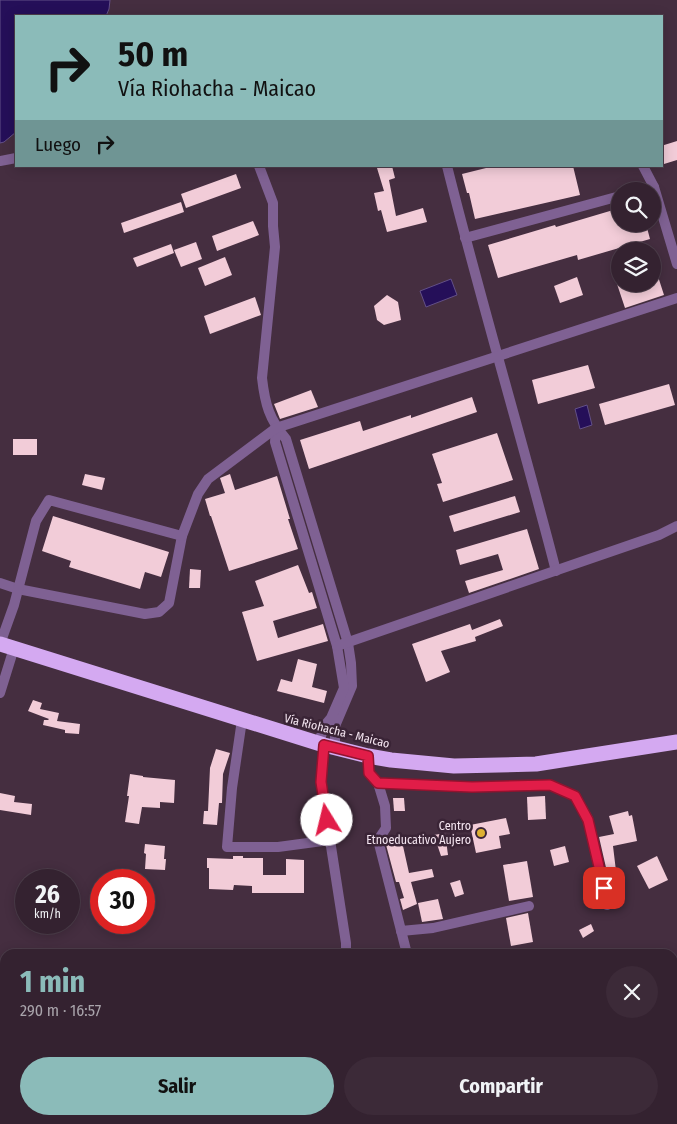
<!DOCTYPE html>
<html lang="es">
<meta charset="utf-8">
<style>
:root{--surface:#342230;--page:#3c2a38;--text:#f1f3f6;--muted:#a9a4ab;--line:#4e3f4c;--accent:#8bbbb9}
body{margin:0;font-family:"Fira Sans Condensed",sans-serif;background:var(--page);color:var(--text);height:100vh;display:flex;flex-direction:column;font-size:19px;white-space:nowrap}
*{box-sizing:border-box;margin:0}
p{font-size:16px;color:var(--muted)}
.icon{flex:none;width:28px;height:28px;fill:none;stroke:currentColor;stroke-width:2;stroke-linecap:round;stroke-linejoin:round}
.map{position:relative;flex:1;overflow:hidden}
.drawer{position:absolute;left:0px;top:949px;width:678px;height:176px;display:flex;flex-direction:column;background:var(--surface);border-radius:15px 15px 0 0;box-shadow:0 2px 12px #0003,0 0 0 1px var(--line)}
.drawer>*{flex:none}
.hud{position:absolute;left:15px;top:15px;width:648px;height:152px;border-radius:0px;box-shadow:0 2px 12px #0003,0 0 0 1px var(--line);background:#8bbbb9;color:#111;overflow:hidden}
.tools{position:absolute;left:611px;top:182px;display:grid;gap:10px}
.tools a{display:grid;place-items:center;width:50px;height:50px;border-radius:50%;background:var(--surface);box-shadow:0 2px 12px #0003,0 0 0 1px var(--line);font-size:25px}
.speed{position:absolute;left:15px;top:869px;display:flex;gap:10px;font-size:25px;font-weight:700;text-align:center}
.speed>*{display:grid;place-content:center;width:65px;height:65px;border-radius:50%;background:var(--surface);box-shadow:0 2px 12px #0003,0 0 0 1px var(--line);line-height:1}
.speed small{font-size:12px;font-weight:400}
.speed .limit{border:8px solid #d22;background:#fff;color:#111}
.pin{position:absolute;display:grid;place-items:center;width:42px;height:42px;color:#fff;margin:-21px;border-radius:10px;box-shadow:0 2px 8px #0006}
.me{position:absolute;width:55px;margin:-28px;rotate:351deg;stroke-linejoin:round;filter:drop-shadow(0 0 4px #0008)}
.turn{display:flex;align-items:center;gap:18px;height:105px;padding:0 20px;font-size:22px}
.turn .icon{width:65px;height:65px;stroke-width:2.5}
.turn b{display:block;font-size:35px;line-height:42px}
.then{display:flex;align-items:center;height:48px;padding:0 20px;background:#0003;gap:10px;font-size:19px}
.round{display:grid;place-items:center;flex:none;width:52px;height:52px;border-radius:26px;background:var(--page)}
.head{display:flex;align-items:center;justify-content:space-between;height:85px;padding:0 20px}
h1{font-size:30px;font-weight:700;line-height:38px;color:var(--accent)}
.action{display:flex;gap:10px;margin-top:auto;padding:10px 20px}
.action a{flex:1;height:58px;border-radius:30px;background:var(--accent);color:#111;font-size:20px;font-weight:700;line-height:58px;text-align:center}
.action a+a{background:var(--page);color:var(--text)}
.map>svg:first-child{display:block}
.water{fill:#250f59;stroke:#635087}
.building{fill:#f2ccd8}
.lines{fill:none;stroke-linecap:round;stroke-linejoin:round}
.minor{stroke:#7f6193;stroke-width:10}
.highway{stroke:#d4a9f1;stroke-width:15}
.route-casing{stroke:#92132f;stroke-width:12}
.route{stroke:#e11d48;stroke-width:9}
.poi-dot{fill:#ddb133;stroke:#3a2436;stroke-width:2}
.labels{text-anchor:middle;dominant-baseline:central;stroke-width:5;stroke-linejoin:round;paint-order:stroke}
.street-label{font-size:12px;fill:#f5e6f1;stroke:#3a2436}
.poi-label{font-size:12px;fill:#f5e6f1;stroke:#3a2436;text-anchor:end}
</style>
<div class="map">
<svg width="677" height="1124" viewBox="0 0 677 1124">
<rect width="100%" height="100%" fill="#452e40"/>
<g class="water">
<polygon points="0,0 110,0 109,9 106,16 16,16 16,132 4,142 0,143"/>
<polygon points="451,279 457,295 426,307 420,291"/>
<polygon points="587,405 592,425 580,429 575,409"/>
</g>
<g class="building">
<polygon points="677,141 677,160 664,164 661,156 661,146"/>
<polygon points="382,166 392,166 395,178 389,180 396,216 423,208 427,222 387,232 381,210 378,211 374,193 384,191 377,168"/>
<polygon points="494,166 573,166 580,195 475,219 469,193 467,193 462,174"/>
<polygon points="236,174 241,188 186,208 181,194"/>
<polygon points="181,202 184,212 124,233 121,223"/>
<polygon points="620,208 620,224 646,224 650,239 578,260 577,255 498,278 488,245 555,225 556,227"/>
<polygon points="253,221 259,235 217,251 212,236"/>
<polygon points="196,242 202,259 181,267 174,250"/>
<polygon points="171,244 174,253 137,267 133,258"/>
<polygon points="225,257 232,275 205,286 198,268"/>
<polygon points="654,264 664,295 625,308 617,284 652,284 652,265"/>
<polygon points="577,277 583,295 560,303 554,286"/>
<polygon points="387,295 398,302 401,320 384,325 377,320 374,306"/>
<polygon points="255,297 261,315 210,334 204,316"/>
<polygon points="588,365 595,388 538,404 532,380"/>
<polygon points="669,384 675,405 605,425 599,404"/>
<polygon points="311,390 318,407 280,419 274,404"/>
<polygon points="472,397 477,412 309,469 300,440 360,421 363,431 411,415 411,418"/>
<polygon points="497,433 513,480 443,502 437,484 442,483 432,454"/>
<rect x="13" y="439" width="24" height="16"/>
<polygon points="85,474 105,478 102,490 82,485"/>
<polygon points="230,474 235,490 277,476 290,519 288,519 298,549 229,571 211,516 210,516 205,499 225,493 220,478"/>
<polygon points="515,496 520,512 454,532 449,516"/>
<polygon points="53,516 169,552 161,577 145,572 140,589 69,567 71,561 42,551"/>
<polygon points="527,529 539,569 469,593 465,581 503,570 498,554 460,565 456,550"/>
<polygon points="298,565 309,593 312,592 317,608 273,621 278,638 323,624 328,641 257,661 242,612 264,606 255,581"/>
<polygon points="190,569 201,570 200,588 189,588"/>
<polygon points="500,619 503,626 475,637 476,641 441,651 450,672 426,682 412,644 470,624 472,630"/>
<polygon points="298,659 317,664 312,687 327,691 324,703 277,691 281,679 292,682"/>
<polygon points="33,700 42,703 40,709 59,713 57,721 80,724 79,734 65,733 65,730 43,725 44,720 48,720 49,719 28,711"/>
<polygon points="216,749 230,753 223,774 222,803 219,803 217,825 203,824 204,811 208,811 210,768"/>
<polygon points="130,774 143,776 143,777 175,780 174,803 160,802 160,808 142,807 139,824 125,822 129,796 127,796"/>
<polygon points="0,793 15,796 14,802 32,804 31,815 0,810"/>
<polygon points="545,796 546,819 528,820 527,797"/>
<polygon points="393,798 404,798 405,811 394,811"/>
<polygon points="628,811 629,816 632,815 637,841 613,846 616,871 607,872 599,837 614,834 609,816"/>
<polygon points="506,818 510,834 499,836 501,848 476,853 470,825"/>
<polygon points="445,833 448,855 441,856 434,835"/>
<polygon points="401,837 409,873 432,869 434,877 411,882 417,904 403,910 400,899 404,898 399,882 396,882 385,841"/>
<polygon points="145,844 165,846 164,859 166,859 165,870 145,869 146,854 144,853"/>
<polygon points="565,846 569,862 554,866 550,850"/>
<polygon points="233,856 243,856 243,858 263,858 263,875 286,875 286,859 304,860 304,893 252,893 252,886 234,885 233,890 209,889 209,868 207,868 207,858 233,859"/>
<polygon points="657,856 668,880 649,889 637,866"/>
<polygon points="527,861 533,897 509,901 503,865"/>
<polygon points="460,880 464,894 455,897 450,883"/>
<polygon points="438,899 443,919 422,922 418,903"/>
<polygon points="528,913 533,942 511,946 506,918"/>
<polygon points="591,924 594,931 583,938 579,930"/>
</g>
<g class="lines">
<g class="minor">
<polyline points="0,161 16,158"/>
<path d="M 259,166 L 273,203 L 273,226 L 275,247 L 262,378 C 265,404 269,419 286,439 L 348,643 L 351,663 L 352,686 L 335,726 L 335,748"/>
<path d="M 447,166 C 481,302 521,435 556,571"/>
<polyline points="643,166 654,187 677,264"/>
<polyline points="639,191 654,187"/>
<polyline points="465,238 620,196"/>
<polyline points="276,428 275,442 337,646 344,688 331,718 326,724 318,743"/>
<polyline points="0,583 18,589 145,614 159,612 169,603 182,536 198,494 208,479 276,428 677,298"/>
<polyline points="0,644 14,605 36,521 49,500 182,536"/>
<polyline points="337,646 659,535 677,526"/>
<polyline points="0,693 14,648"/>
<polyline points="242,720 232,788 227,847 278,847 330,840"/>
<polyline points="324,745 321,782 346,943 346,954"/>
<polyline points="368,756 369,773 378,783 472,787 550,785 575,796 588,819 607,905"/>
<polyline points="378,783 385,806 386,828 378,840 407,954"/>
<polyline points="401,931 433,928 529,906"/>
<polyline points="351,1120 351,1124"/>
<polyline points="509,1120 510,1124"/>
</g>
<polyline class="highway" points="0,644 324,745 368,756 391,760 454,766 536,764 677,742"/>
</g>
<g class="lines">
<defs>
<polyline id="route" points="327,820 321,782 324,745 368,756 369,773 378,783 472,787 550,785 575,796 588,820 604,888"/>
</defs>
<use href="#route" class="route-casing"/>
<use href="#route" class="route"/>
</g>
<circle class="poi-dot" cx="481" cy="833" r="5"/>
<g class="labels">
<g class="street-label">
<text transform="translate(337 731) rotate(14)">Vía Riohacha - Maicao</text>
</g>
<g class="poi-label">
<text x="471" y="826">Centro<tspan x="471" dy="14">Etnoeducativo Aujero</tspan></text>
</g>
</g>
</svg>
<div class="tools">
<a><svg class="icon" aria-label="search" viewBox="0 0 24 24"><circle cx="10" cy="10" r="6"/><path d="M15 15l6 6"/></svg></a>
<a><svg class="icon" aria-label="layers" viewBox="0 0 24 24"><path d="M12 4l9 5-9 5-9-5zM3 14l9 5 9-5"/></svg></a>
</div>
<div class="speed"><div>26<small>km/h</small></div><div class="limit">30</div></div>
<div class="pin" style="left:604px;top:888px;background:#d93025"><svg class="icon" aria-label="arrive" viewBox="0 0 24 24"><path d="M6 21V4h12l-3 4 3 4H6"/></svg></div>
<svg class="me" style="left:327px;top:820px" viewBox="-20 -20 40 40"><circle r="19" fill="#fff"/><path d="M0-13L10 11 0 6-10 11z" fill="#e11d48"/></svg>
<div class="hud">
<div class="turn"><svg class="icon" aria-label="right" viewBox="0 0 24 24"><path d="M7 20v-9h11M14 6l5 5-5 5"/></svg><div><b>50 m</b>Vía Riohacha - Maicao</div></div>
<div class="then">Luego<svg class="icon" aria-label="right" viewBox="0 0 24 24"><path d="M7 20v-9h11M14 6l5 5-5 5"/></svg></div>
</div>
<section class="drawer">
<div class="head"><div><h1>1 min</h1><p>290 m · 16:57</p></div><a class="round"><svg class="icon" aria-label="close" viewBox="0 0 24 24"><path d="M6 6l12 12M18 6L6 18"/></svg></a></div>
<div class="action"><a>Salir</a><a>Compartir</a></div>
</section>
</div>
